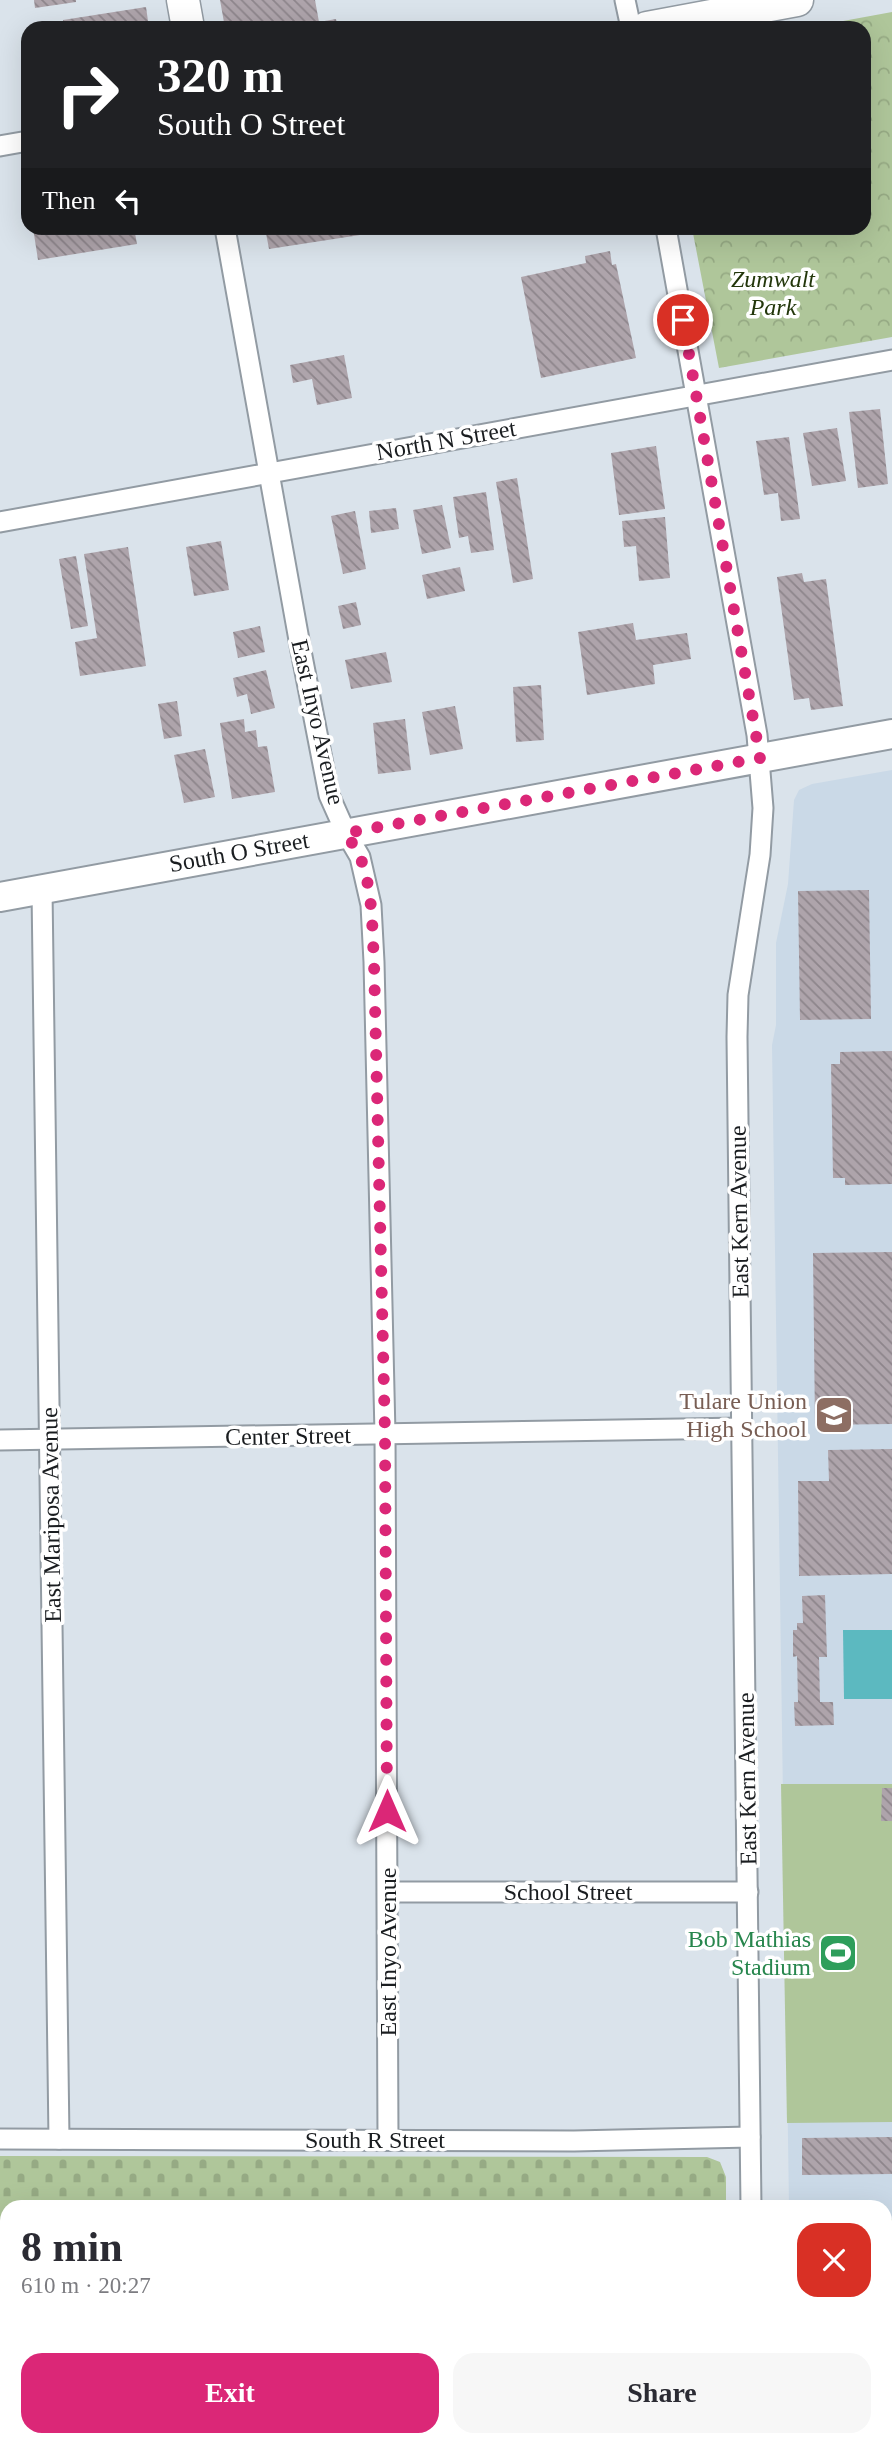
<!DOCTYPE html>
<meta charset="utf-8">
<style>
:root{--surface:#fff;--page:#f7f7f7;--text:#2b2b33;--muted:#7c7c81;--accent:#db2777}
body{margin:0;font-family:"Times New Roman",serif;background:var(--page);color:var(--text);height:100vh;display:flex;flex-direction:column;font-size:26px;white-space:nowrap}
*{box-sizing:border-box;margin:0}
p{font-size:23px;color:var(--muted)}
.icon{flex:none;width:38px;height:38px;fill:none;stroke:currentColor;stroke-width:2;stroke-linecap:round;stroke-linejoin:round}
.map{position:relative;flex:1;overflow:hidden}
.sheet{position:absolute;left:0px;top:2200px;width:892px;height:247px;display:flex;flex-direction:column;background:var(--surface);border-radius:21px 21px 0 0;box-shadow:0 7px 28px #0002}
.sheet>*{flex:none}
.top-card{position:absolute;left:21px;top:21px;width:850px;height:214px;border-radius:21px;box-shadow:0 7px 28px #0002;background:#202124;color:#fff;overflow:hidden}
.pin{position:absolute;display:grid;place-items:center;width:60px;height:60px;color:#fff;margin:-30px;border:4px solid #fff;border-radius:50%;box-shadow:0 2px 7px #0007}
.me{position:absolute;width:77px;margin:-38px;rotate:0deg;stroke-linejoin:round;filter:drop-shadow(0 0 5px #0008)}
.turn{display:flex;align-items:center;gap:24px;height:147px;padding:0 21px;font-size:32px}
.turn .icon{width:91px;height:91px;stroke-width:2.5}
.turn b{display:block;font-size:49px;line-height:60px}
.then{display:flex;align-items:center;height:66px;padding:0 21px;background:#0003;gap:14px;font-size:26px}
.round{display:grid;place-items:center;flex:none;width:74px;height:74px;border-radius:21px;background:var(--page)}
.overview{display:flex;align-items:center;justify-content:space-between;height:119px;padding:0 21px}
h1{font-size:42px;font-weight:700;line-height:52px}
.button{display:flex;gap:14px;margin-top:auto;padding:14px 21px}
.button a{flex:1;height:80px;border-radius:21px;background:var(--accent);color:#fff;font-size:28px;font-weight:700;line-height:80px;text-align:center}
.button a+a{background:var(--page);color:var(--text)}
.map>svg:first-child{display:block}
.built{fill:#cad9e7}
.grass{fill:#afc69a}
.cemetery{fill:url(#cemetery-stones)}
.park{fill:url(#park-crowns)}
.water{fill:#5cb9c0}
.building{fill:url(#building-back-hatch)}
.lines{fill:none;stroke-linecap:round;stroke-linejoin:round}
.street-casing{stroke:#929ba3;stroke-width:23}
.secondary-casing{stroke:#929ba3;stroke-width:32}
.primary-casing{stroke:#929ba3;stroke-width:35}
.street{stroke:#fff;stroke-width:19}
.secondary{stroke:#fff;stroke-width:28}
.primary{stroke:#fff;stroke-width:32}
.route{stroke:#db2777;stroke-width:12;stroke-dasharray:0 21.6}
.labels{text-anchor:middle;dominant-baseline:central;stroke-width:7;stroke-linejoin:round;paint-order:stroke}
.park-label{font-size:24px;font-style:italic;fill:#23370b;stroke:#fff}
.street-label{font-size:24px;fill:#1a1d20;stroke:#fff}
.education-label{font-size:24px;fill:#785e54;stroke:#fff;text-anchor:end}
.leisure-label{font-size:24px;fill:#27864d;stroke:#fff;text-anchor:end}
</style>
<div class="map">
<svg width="892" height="2445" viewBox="0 0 892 2445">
<defs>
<pattern id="cemetery-stones" width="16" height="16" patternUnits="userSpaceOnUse" patternTransform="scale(1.75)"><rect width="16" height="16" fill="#afc69a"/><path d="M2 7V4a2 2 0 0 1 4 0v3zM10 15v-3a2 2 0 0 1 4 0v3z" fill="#96aa84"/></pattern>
<pattern id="park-crowns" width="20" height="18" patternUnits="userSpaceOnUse" patternTransform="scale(1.75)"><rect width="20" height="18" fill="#afc69a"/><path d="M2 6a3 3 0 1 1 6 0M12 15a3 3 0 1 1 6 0" fill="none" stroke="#96aa84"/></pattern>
<pattern id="building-back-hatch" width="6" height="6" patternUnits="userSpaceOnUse" patternTransform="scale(1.75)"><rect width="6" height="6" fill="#aea4ab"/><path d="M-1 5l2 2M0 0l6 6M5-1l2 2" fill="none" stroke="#8d858b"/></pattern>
</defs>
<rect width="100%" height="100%" fill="#dae3eb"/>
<polygon class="built" points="892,770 892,2445 790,2445 790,2440 886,2440 886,2207 789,2207 772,1045 776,1025 776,943 788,884 794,800 799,790 812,784"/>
<polygon class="grass" points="781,1784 892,1784 892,2122 787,2123"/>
<polygon class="cemetery" points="0,2156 707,2157 720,2162 726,2177 726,2207 7,2207 7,2440 727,2440 727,2445 0,2445"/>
<g class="park">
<polygon points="892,12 892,337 719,368 692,228 864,228 864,28 805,28"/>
<polygon points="886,2219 892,2219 892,2445 824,2445 824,2440 886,2440"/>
</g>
<polygon class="water" points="843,1630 892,1630 892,1699 844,1699"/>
<g class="building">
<polygon points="34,0 76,0 76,2 35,8"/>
<polygon points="220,0 315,0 319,22 336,19 338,28 225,28"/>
<polygon points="146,7 149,28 64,28 63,20"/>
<polygon points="33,228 134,228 137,244 38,260"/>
<polygon points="265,228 399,228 399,229 269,249"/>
<polygon points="499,228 529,228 529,229 500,234"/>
<polygon points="610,251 612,265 616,264 636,358 541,378 521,277 586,263 585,256"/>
<polygon points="344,355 352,398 317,405 312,379 293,383 290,365"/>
<polygon points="880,409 888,484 858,488 849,412"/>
<polygon points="837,428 846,481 812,486 803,433"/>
<polygon points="789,437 800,519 781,521 778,493 764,495 756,441"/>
<polygon points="656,446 665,509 619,515 611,453"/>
<polygon points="517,478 533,579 513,583 496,482"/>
<polygon points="486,492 494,550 471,553 468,536 459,538 453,497"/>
<polygon points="442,505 451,548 422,554 413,510"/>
<polygon points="396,508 399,529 371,533 369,511"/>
<polygon points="355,511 366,569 343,574 331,516"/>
<polygon points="665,517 670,578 639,581 636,546 624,547 622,521"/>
<polygon points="221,541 229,590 194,596 186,547"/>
<polygon points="128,547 146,666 80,676 75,642 97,638 84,554"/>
<polygon points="76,556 88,626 71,629 59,559"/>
<polygon points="460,567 465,591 427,599 422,575"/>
<polygon points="802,573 804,582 826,579 843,706 811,710 809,698 794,700 777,577"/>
<polygon points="356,602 361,625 343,629 338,606"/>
<polygon points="633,623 636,640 687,633 691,659 653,665 655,684 587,695 578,632"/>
<polygon points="260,626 265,652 238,658 233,632"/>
<polygon points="386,652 392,682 351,689 345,660"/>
<polygon points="266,670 275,708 251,714 247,694 237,697 233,678"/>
<polygon points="541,685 544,740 516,742 513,687"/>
<polygon points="177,701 182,736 164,739 158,704"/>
<polygon points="455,706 463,749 430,755 422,712"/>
<polygon points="244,719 245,732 256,730 258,747 267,746 275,792 232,799 220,723"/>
<polygon points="405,719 411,770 378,774 373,723"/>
<polygon points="205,749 215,797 184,803 174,755"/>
<polygon points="869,890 871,1019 800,1020 798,891"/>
<polygon points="892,1051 892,1184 845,1185 845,1178 833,1178 831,1064 840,1064 840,1052"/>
<polygon points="892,1252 892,1424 815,1425 813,1253"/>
<polygon points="892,1449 892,1574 799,1576 798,1481 829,1481 828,1450"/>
<polygon points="825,1595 827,1657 819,1657 820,1702 833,1702 834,1725 795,1726 794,1702 798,1702 797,1656 793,1657 793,1630 797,1630 797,1623 803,1623 802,1596"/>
<polygon points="882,1788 892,1788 892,1821 881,1821"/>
<polygon points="892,2137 892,2174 802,2175 802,2138"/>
</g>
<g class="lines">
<defs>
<g id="street">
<polyline points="625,0 631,28"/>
<polyline points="0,146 28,141"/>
<polyline points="225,228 301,651 329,795 346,833 360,857 371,905 374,962 385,1434 388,2140"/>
<polyline points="666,228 757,735 763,808 760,855 738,995 737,1037 751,2207"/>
<polyline points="0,522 892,360"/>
<polyline points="42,890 59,2139"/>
<polyline points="0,1440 743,1428"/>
<polyline points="388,1892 748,1892"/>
<polyline points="0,2139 574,2141 750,2137"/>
<polyline points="752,2440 752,2445"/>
</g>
<polyline id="secondary" points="0,897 892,734"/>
<g id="primary">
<polyline points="183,0 188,28"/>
<polyline points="647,28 797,0"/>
</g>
</defs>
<use href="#street" class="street-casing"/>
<use href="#secondary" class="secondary-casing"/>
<use href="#primary" class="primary-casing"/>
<use href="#street" class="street"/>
<use href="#secondary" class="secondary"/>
<use href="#primary" class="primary"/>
</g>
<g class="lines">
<path class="route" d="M 387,1811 L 385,1434 L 374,962 C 372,928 373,889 360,857 C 357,849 350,841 346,833 L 760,758 L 683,320"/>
</g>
<defs>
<symbol id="school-square" viewBox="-11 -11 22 22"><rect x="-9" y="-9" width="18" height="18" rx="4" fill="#8d6e63" stroke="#fff"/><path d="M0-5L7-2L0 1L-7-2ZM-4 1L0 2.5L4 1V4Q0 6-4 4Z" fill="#fff"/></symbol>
<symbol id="stadium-square" viewBox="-11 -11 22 22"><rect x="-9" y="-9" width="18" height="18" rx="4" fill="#2e9e5b" stroke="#fff"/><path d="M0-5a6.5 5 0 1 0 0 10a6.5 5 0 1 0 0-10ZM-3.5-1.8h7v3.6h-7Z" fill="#fff"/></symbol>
</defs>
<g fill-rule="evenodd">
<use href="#school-square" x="812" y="1393" width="44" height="44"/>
<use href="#stadium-square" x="816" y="1931" width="44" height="44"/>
</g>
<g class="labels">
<g class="park-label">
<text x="773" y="279">Zumwalt<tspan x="773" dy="28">Park</tspan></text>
</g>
<g class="street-label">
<text transform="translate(446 440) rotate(-10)">North N Street</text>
<text transform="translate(318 722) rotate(77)">East Inyo Avenue</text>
<text transform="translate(239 852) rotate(-10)">South O Street</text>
<text transform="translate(739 1212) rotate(-91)">East Kern Avenue</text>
<text transform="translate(288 1436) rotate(-1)">Center Street</text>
<text transform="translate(51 1515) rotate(-91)">East Mariposa Avenue</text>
<text transform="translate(747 1779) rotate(-91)">East Kern Avenue</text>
<text x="568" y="1892">School Street</text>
<text transform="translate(388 1952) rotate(-90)">East Inyo Avenue</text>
<text x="375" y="2140">South R Street</text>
</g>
<g class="education-label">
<text x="807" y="1401">Tulare Union<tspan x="807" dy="28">High School</tspan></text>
</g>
<g class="leisure-label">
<text x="811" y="1939">Bob Mathias<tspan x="811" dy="28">Stadium</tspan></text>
</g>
</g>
</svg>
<div class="pin" style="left:683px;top:320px;background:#d93025"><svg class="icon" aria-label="arrive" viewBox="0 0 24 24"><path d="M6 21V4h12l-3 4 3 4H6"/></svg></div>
<svg class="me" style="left:387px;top:1811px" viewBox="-20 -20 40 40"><path d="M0-17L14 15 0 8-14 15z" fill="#db2777" stroke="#fff" stroke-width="4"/></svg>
<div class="top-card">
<div class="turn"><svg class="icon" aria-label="right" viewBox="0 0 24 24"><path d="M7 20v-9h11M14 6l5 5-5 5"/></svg><div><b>320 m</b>South O Street</div></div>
<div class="then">Then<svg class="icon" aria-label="left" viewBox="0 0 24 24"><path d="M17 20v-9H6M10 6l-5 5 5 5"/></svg></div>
</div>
<section class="sheet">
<div class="overview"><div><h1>8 min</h1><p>610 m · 20:27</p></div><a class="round" style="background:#d93025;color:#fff"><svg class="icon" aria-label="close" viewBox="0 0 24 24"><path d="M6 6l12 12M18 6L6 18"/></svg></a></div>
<div class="button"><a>Exit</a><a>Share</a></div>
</section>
</div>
